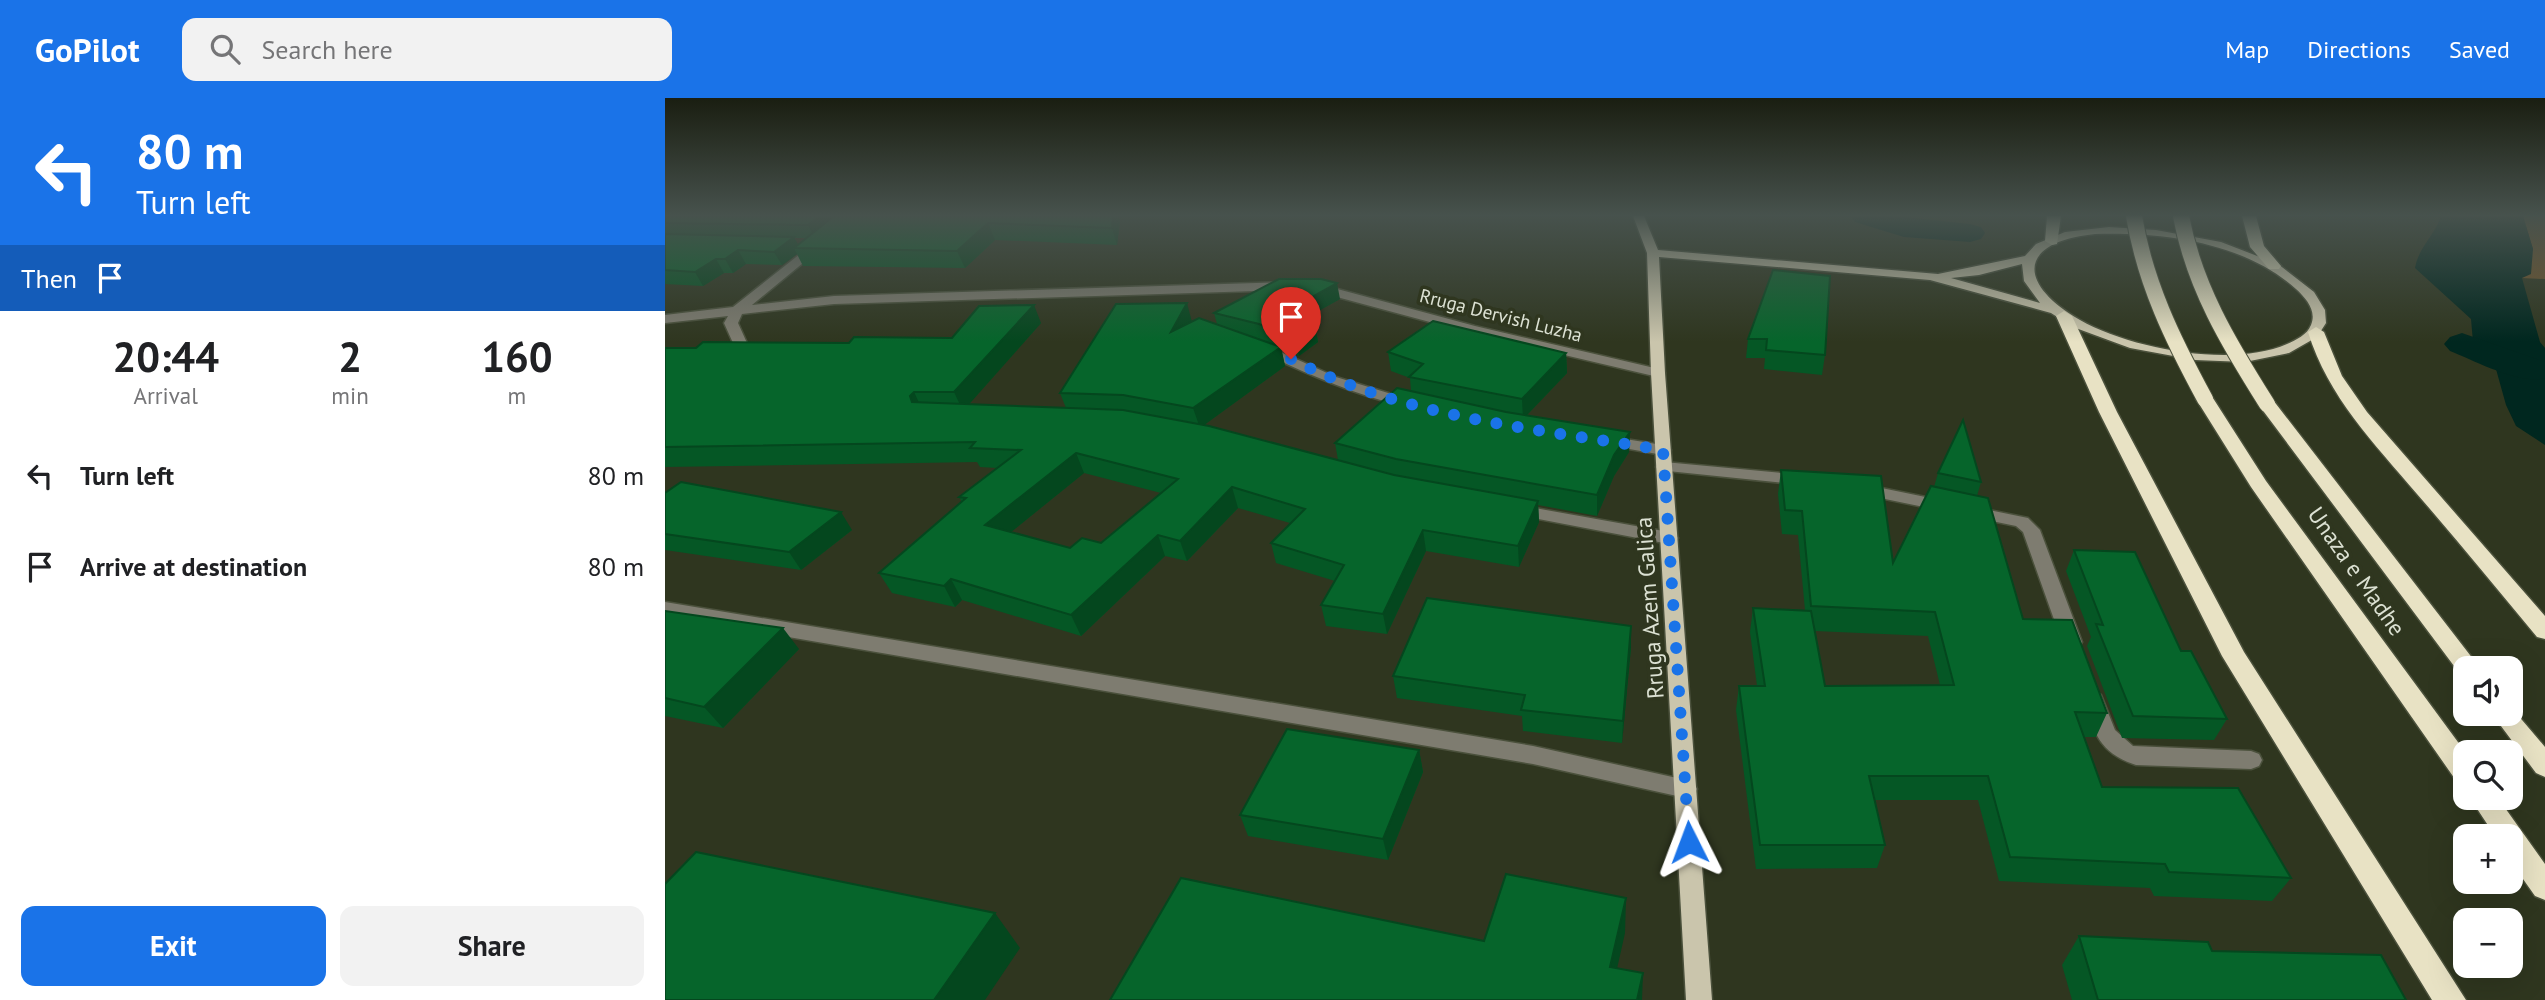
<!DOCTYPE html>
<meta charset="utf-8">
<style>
:root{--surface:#fff;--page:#f2f2f2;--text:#202124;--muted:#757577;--accent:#1a73e8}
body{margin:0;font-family:"PT Sans",sans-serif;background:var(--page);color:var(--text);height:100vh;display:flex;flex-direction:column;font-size:26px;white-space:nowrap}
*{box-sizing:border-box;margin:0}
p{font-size:23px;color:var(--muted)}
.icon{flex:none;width:38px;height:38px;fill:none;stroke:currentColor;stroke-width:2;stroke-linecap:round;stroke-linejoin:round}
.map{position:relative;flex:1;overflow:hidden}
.drawer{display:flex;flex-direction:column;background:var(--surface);width:665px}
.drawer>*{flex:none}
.banner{background:#1a73e8;color:#fff;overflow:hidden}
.buttons{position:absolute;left:1788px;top:558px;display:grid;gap:14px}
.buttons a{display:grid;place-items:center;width:70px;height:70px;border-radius:14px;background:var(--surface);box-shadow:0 7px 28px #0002;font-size:35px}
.pin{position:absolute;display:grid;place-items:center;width:60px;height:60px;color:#fff;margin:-72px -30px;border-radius:50% 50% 50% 0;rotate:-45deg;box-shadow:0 0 7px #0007}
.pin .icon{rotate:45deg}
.me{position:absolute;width:77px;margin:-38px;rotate:357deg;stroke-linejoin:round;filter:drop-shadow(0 0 5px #0008)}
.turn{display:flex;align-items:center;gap:24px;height:147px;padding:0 21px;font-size:32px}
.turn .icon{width:91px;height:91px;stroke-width:2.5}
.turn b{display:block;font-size:49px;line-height:60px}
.then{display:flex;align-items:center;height:66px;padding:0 21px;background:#0003;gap:14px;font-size:26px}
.eta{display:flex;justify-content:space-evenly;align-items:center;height:119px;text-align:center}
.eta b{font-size:42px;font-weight:800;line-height:49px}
.primary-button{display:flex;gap:14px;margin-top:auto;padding:14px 21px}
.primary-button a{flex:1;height:80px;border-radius:14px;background:var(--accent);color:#fff;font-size:28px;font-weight:800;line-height:80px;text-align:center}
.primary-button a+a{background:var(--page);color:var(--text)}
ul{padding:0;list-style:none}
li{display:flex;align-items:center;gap:21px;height:91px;padding:0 21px}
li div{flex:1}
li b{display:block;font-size:26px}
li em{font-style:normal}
header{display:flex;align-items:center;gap:42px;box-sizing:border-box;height:98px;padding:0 35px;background:var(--accent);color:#fff}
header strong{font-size:33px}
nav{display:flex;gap:38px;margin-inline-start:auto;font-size:24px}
.search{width:490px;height:63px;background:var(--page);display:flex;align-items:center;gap:18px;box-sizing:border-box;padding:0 24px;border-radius:14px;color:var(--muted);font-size:26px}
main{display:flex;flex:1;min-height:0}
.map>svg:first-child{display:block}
.green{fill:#755529}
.water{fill:#00271f}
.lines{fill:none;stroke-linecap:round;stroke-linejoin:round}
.canal{fill:#00271f;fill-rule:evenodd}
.minor-casing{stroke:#4b513c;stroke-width:3}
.major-casing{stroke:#4b513c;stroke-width:3}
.highway-casing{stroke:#4b513c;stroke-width:3}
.minor{fill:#7e7c70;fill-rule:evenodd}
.major{fill:#cac5ac;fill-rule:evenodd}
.highway{fill:#e8e2c4;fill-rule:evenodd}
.highway-bridge-casing{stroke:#4b513c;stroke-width:18;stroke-linecap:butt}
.highway-bridge{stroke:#e8e2c4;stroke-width:16}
.wall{fill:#055725;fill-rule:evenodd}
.shaded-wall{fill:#04471e}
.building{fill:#06652b;stroke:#04471e;stroke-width:2;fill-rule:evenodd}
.route{stroke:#1a73e8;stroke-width:12;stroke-dasharray:0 21.6}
.labels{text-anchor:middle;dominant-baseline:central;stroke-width:7;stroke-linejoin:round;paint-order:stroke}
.far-street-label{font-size:19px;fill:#dce1d3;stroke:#2f361f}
.street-label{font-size:23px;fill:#dce1d3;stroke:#2f361f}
</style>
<header>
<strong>GoPilot</strong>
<div class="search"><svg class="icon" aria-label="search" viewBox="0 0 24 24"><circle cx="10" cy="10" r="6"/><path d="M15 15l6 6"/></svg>Search here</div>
<nav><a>Map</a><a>Directions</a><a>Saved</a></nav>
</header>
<main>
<section class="drawer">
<div class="banner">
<div class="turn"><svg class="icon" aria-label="left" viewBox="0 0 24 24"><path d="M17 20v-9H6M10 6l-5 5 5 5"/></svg><div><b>80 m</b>Turn left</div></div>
<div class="then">Then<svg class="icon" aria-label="arrive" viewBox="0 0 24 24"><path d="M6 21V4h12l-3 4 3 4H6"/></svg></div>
</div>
<div class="eta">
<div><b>20:44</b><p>Arrival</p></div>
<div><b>2</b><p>min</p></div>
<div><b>160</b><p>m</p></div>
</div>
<ul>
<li><svg class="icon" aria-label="left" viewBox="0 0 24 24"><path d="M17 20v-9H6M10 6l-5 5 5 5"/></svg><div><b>Turn left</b></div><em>80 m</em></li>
<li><svg class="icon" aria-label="arrive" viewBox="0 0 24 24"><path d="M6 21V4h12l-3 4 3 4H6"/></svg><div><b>Arrive at destination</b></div><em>80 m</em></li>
</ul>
<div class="primary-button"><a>Exit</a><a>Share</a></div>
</section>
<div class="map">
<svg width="1880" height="902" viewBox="0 0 1880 902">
<rect width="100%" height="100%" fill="#2f361f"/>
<polygon class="green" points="1858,118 1880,118 1880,181 1856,180 1868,151"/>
<path class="water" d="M 1776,118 L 1858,118 L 1868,151 L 1866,176 L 1857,180 L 1875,244 L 1880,250 L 1880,347 L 1851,328 L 1841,307 L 1829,264 L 1808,244 L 1806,221 L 1750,170 C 1754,148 1769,139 1776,118 Z"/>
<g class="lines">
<g class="canal">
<polygon points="1186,118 1231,118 1305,126 1316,129 1320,135 1316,141 1305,144 1239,139 1190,124"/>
<path d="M 1797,235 L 1880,264 L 1880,280 C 1855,287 1810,263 1785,253 L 1779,246 L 1785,239 Z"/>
</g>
<defs>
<g id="minor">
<polygon points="183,118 195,118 87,207 169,198 622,184 628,188 622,192 169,206 77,216 73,225 82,245 75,249 68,245 59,225 63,218 0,225 0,217 68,209"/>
<polygon points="650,185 810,228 998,272 1000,275 993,279 802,234 646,192 646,186"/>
<path d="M 598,246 L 671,279 L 746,302 L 748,305 L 741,309 C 688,296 642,276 593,253 L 591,250 Z"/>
<polygon points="941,338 998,347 1006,352 998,357 936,346 933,343"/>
<polygon points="999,364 1138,377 1146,382 1138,387 993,372 991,369 993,366"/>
<polygon points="1197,386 1363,420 1375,432 1417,544 1414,549 1400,549 1397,544 1358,434 1351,428 1191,395 1189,391 1191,387"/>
<polygon points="853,407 1004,434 1013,440 1004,446 847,416 845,412"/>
<polygon points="0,504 868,648 1021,682 1029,685 1032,691 1029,697 1021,700 868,666 0,518"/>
<path d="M 1429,595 L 1436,597 L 1450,632 L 1468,648 L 1586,653 L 1594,656 L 1597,662 L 1594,668 L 1586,671 L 1471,667 C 1435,655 1430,637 1419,603 L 1422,597 Z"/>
</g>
<path id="major" d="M 968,118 L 979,118 L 993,152 L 1273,176 L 1360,158 L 1371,146 L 1400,134 L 1444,129 L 1491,132 L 1556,144 L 1613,166 L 1649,194 L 1660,212 L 1661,225 L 1652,239 L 1624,255 L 1580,264 L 1530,262 L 1465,250 L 1408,229 L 1386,215 L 1265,182 L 994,159 L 1000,275 L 1047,902 L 1021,902 L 986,275 L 982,155 ZM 1430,136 C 1497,134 1579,144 1631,191 C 1641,200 1652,213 1646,227 C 1642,237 1631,242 1622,246 C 1567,270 1466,251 1415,222 C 1352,186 1352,144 1430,136 ZM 1357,166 L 1359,183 L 1375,205 L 1286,180 L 1314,177 Z"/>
<g id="highway">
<polygon points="1382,118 1396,118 1392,146 1387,147 1380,143"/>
<polygon points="1577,118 1591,118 1599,148 1616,168 1614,171 1604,171 1585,149"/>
<polygon points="1399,213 1407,218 1452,314 1579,554 1801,902 1767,902 1557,558 1434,314 1391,218"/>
<path d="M 1651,229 L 1659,234 L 1677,278 L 1702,314 L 1880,518 L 1880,541 L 1872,539 C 1832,491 1793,443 1752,396 C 1709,345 1663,299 1643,234 Z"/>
<polygon points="1540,296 1546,297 1601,383 1801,655 1801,687 1792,684 1586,389 1531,301"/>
<polygon points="1602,301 1608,302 1815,570 1801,570 1801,578 1795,576 1596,310 1593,306"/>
<polygon points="1846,609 1880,649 1880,679 1871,675 1827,616 1846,616"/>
<polygon points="1805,700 1833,700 1880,766 1880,802 1870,798 1846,764 1846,738 1830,738"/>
</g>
</defs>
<use href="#minor" class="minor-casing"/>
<use href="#major" class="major-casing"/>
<use href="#highway" class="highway-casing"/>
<use href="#minor" class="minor"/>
<use href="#major" class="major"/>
<use href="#highway" class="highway"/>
<defs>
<g id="highway-bridge">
<path d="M 1469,118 C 1480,185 1508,242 1540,301"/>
<path d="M 1516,118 C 1529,188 1564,246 1602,306"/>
</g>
</defs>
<use href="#highway-bridge" class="highway-bridge-casing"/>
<use href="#highway-bridge" class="highway-bridge"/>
</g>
<g class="wall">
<path d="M 0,118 L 455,123 L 452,147 L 330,142 L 300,170 L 138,168 L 132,156 L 117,167 L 81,166 L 68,175 L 59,175 L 38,188 L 0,186 ZM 129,140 L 141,140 L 133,147 Z"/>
<polygon points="1165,178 1160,257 1157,277 1099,271 1100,260 1081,260 1083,241"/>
<path d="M 675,201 L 637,222 L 650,227 L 653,244 L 634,258 L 616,250 L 620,268 L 539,327 L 673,362 L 670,345 L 746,293 L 745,280 L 726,273 L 723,254 L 901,255 L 902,275 L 862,317 L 965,334 L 964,354 L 949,378 L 932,418 L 873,407 L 874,424 L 854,469 L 761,453 L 722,536 L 661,528 L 656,507 L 670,483 L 611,465 L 606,445 L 625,425 L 573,410 L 522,463 L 500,458 L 416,538 L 297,502 L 290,509 L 227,495 L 214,475 L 297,404 L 294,399 L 332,370 L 315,369 L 312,364 L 0,369 L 0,250 L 31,250 L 287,240 L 376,225 L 304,306 L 401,310 L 395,295 L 527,224 L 552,226 L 549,215 ZM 419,375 L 496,395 L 436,445 L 405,450 L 346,434 Z"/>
<path d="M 1116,372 L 1228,465 L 1269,389 L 1273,375 L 1316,384 L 1312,398 L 1358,521 L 1442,615 L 1431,639 L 1419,639 L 1437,689 L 1626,780 L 1607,803 L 1489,798 L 1485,790 L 1334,783 L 1313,702 L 1209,702 L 1220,747 L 1212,770 L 1091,771 L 1071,612 L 1074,588 L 1092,588 L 1085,534 L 1088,510 L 1140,512 L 1133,437 L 1117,436 L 1113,396 ZM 1150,533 L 1263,538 L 1275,587 L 1160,588 Z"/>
<polygon points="0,395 187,432 136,472 0,452"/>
<polygon points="1409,452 1516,553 1562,621 1549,642 1457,640 1422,548 1426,539 1401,473"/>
<polygon points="0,513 134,551 58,630 0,618"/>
<polygon points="966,549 957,645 858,633 857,618 732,600 728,578"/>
<polygon points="754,652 758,674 723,762 583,738 575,717"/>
<polygon points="1414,838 1547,853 1741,902 1407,902 1397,867"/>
</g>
<g class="shaded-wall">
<polygon points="155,118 179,118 150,140 143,127"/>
<polygon points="448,118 453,118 455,123 452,147 447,130"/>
<polygon points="323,125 330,142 300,170 292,153"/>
<polygon points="129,139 135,150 129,150 132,156 117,167 109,154"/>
<polygon points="73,152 81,166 68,175 60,161"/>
<polygon points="51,161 59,175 38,188 30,174"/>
<polygon points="672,185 675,201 621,231 618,215"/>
<polygon points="522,205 527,224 506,234"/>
<polygon points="369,207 376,225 298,313 289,294"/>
<polygon points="650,227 653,244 634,258 630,241"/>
<polygon points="616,249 620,268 535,330 528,310"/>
<polygon points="901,255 902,275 858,321 857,301"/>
<polygon points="249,294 258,313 247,304 245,298"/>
<polygon points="965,334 964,354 949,378 932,418 932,397 949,357"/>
<polygon points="411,355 419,375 330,447 320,427"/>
<polygon points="567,389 573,410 522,463 515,443"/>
<polygon points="873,403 874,424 854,469 853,448"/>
<polygon points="176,414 187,432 136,472 124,454"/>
<polygon points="758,432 761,453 722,536 718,516"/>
<polygon points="493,437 500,458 416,538 406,517"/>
<polygon points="286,481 297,502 290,509 279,488"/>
<polygon points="966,528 966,549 957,645 958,623"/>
<polygon points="118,530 134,551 58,630 39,609"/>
<polygon points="754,652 758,674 723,762 718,741"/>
<polygon points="961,800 960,835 945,902 945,869"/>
<polygon points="330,815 355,850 320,902 269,902"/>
<polygon points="978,875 977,902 972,902"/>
</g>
<g class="building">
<polygon points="0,118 155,118 143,127 0,125"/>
<polygon points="169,118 448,118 447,130 323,125 292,153 129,150"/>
<polygon points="0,136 129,139 109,154 73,152 60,161 51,161 30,174 0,172"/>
<polygon points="1108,172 1165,178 1160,257 1101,252 1102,241 1083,241"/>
<polygon points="614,181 656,181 672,185 618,215 650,227 630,241 594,226 549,215"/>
<polygon points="522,205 506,234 534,220 616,249 528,310 458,297 395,295 451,206"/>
<path d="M 369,207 L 289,294 L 249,294 L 245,298 L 247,304 L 458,312 L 544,328 L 729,377 L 873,403 L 853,448 L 758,432 L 718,516 L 656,507 L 679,467 L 606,445 L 640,411 L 567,389 L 515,443 L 493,437 L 406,517 L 286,481 L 279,488 L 214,475 L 301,400 L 294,399 L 356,352 L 305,350 L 310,344 L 0,349 L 0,250 L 31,250 L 38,244 L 184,245 L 189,239 L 287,240 L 314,208 ZM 411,355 L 513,381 L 436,445 L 417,440 L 405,450 L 320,427 Z"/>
<polygon points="768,223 901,255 857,301 744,279 758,266 723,254"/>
<polygon points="732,290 841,314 965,334 949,357 932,397 731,361 670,345"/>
<polygon points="1298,322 1316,384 1273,375"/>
<polygon points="1116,372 1216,378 1228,465 1266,388 1323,400 1358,521 1407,522 1442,615 1410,614 1437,689 1573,690 1626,780 1504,774 1500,766 1345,759 1323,678 1204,678 1220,747 1095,747 1074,588 1100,588 1088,510 1146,513 1160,588 1289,587 1270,514 1146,508 1137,413 1120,412"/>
<polygon points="16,384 176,414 124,454 0,436 0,395"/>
<polygon points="1409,452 1470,454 1516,553 1526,553 1562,621 1468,618 1431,526 1438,527"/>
<polygon points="762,500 966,528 958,623 856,612 860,597 728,578"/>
<polygon points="0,513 118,530 39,609 0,600"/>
<polygon points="622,631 754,652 718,741 575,717"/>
<polygon points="31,754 330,815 269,902 0,902 0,786"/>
<polygon points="841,776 961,800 945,869 978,875 972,902 445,902 516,780 819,843"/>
<polygon points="1414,838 1543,844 1547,853 1716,857 1741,902 1433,902"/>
</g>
<linearGradient id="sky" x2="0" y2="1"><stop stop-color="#1a1e11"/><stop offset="0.48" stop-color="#47524d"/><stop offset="1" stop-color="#47524d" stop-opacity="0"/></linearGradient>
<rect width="1880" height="244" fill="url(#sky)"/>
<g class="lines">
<path class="route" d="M 626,261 C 740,320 873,331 998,352 L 1024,744"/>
</g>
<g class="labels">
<g class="far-street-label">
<text transform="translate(836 217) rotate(14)">Rruga Dervish Luzha</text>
</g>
<g class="street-label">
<text transform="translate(1692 473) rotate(55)">Unaza e Madhe</text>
<text transform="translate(984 510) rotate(-94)">Rruga Azem Galica</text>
</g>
</g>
</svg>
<div class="buttons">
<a><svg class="icon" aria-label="sound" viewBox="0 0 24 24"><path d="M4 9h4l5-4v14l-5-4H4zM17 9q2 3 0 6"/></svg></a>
<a><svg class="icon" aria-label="search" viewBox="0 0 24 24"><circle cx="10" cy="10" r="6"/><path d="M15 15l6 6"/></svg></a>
<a>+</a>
<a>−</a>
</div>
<div class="pin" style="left:626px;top:261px;background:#d93025"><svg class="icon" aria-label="arrive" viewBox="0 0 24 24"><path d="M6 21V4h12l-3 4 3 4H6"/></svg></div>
<svg class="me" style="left:1024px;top:744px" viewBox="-20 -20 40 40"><path d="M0-17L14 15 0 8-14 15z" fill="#1a73e8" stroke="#fff" stroke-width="4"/></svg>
</div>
</main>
